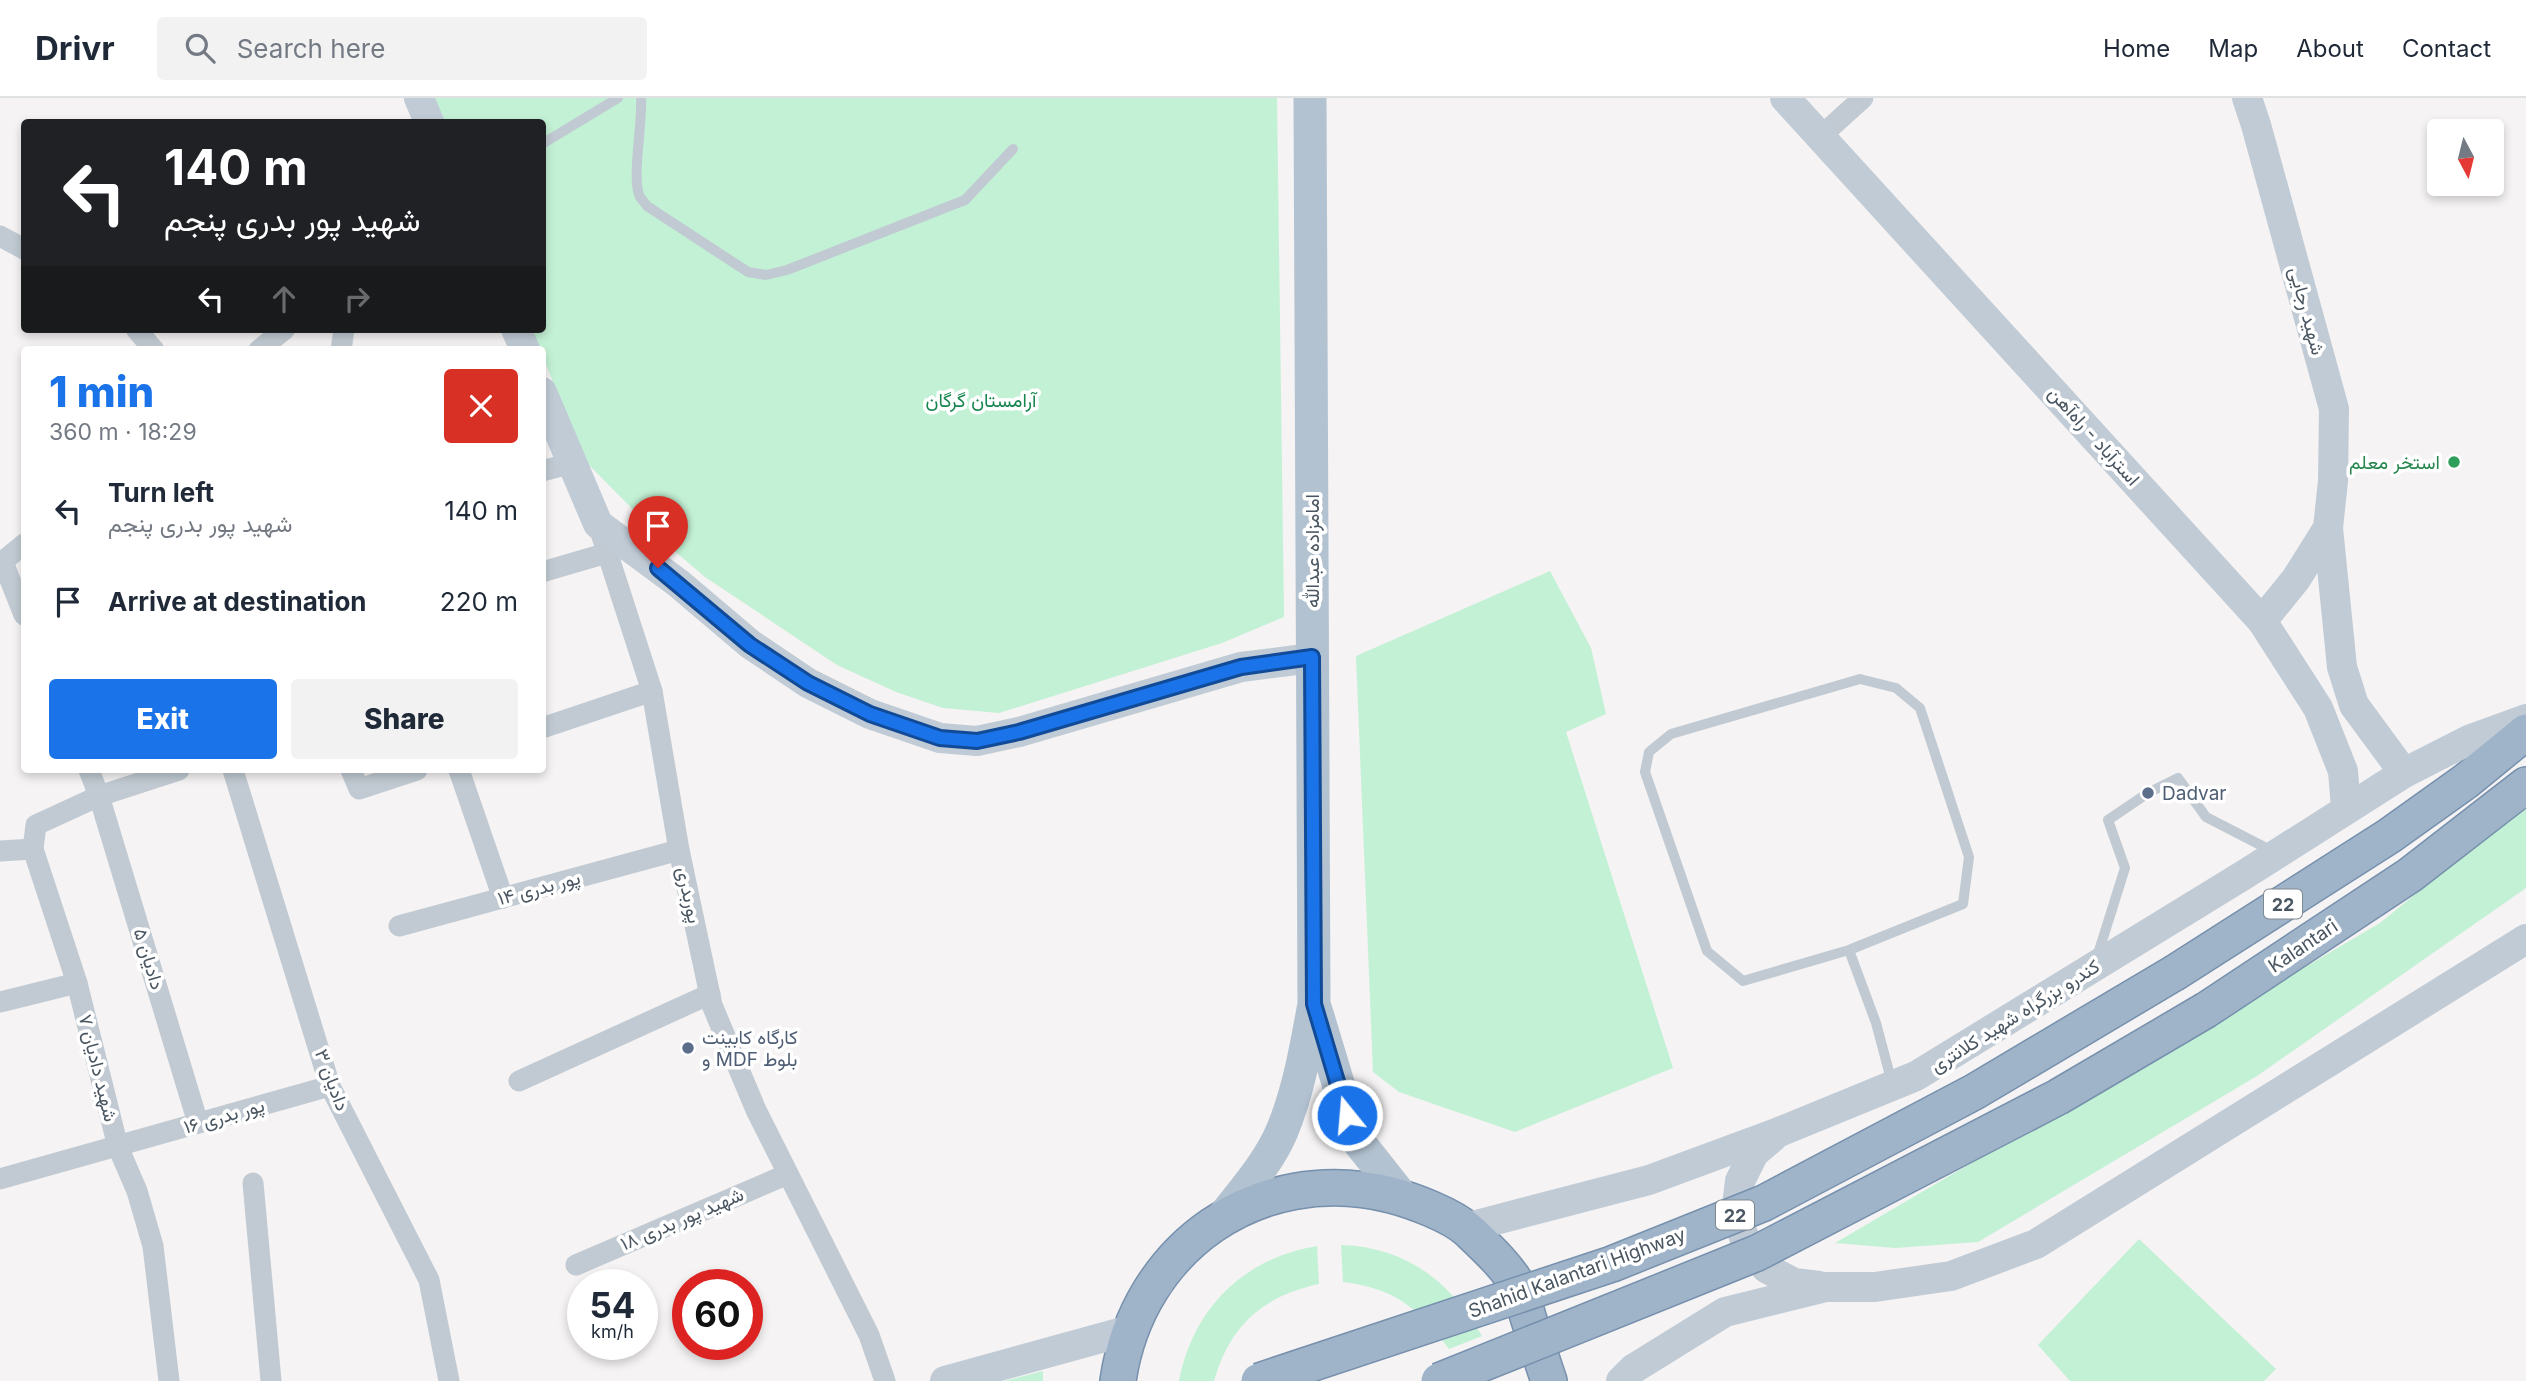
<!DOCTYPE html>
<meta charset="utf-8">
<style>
:root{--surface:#fff;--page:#f2f2f3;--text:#1f2937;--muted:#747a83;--line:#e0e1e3;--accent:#1a73e8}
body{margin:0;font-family:Inter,Vazirmatn,sans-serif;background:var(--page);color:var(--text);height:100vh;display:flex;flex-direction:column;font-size:26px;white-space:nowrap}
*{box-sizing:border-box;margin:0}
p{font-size:23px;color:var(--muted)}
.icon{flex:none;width:38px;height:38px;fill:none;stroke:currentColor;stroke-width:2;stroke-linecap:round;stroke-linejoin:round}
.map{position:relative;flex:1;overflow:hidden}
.sheet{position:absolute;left:21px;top:248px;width:525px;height:427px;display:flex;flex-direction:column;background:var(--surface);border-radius:7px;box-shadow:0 4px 10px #0003}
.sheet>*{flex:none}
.hud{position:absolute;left:21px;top:21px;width:525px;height:214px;border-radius:7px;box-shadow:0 4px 10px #0003;background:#202124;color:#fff;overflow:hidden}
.needle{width:46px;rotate:173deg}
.tools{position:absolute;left:2427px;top:21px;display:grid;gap:14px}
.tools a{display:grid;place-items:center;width:77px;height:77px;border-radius:7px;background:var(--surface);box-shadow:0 4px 10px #0003;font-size:35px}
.speed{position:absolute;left:567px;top:1171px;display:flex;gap:14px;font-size:35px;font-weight:700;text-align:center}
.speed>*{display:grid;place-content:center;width:91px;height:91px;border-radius:50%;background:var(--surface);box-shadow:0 4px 10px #0003;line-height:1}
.speed small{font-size:18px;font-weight:400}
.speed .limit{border:10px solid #d22;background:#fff;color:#111}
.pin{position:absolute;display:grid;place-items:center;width:60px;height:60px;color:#fff;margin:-72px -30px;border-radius:50% 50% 50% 0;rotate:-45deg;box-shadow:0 0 7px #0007}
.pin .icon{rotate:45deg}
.me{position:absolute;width:77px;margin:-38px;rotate:343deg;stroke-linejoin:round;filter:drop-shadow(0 0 5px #0008)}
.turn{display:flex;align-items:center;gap:24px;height:147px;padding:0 28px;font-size:32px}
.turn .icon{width:91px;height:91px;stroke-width:2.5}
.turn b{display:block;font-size:49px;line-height:60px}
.lanes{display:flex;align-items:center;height:66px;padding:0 28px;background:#0003;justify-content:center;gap:35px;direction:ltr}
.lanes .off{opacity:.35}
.round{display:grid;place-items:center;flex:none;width:74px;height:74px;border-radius:7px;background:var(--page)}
.overview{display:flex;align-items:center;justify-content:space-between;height:119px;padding:0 28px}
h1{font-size:42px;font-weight:800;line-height:52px;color:var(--accent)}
.cta{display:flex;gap:14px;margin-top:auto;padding:14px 28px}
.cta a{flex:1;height:80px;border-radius:7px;background:var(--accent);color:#fff;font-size:28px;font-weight:800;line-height:80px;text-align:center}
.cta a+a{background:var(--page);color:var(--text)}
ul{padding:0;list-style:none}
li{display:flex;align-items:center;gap:21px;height:91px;padding:0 28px}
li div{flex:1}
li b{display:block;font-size:26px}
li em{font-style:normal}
header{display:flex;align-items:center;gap:42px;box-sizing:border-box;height:98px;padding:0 35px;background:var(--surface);border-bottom:2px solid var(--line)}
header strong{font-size:33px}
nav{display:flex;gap:38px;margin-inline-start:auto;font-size:24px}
.search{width:490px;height:63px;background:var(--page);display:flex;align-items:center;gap:18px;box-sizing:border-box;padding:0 24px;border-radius:7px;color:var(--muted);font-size:26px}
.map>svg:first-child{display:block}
.green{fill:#c3f1d5}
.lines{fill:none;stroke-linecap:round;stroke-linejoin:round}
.trunk-casing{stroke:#7690ad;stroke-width:38}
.service{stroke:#c1cad2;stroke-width:10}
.minor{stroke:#c1cad2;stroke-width:21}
.secondary{stroke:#c1cbd6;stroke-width:30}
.primary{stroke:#b3c2d1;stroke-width:33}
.trunk{stroke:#9fb4c9;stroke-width:35}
.trunk-bridge-casing{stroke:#7690ad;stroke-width:38;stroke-linecap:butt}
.trunk-bridge{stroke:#9fb4c9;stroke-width:35}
.route-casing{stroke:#114b97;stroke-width:18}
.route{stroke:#1a73e8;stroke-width:12}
.leisure-dot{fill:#2e9e5b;stroke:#fff;stroke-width:2.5}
.service-dot{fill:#5c6f8a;stroke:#fff;stroke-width:2.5}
.labels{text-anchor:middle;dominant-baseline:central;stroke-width:7;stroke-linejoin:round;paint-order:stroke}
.shield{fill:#fff;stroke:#808990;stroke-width:2}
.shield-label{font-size:18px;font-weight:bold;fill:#4a5661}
.street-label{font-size:19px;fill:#4a5661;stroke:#fff}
.park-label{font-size:19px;fill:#17864f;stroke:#fff}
.leisure-label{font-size:19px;fill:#27864d;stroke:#fff;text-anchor:end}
.service-label{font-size:19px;fill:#4e5e75;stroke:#fff;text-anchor:start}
</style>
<header>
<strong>Drivr</strong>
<div class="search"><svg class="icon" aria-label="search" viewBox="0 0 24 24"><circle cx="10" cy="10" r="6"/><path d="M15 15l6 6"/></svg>Search here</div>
<nav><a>Home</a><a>Map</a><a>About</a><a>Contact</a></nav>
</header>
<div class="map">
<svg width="2526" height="1283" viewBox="0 0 2526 1283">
<rect width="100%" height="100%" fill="#f5f3f3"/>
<g class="green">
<polygon points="434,0 1277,0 1284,519 1222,545 999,615 943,610 896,594 837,567 705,479 671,450 584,362 543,259 542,252 540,252 531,231 542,231 542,24 444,24"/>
<polygon points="1550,473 1591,550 1606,616 1566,634 1673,970 1515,1034 1399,994 1373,974 1356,558"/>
<polygon points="2526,706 2526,790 2257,978 1978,1144 1895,1150 1835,1145 2380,825"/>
<polygon points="2139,1141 2276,1271 2264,1283 2070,1283 2038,1247"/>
<path d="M 1341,1147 C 1406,1149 1450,1183 1482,1238 L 1449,1251 C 1419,1210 1394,1190 1343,1184 Z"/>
<path d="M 1317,1148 L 1319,1186 C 1263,1198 1230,1227 1214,1283 L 1179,1283 C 1193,1210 1244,1160 1317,1148 Z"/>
<polygon points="1043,1273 1043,1283 1004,1283"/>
</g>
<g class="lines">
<defs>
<g id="trunk">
<polyline points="2176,874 2389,738 2466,683 2526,634"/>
<polyline points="2206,912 2410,777 2526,687"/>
<path d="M 1118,1283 C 1137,1149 1259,1064 1391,1097 C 1414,1103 1451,1117 1468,1132 C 1486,1149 1509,1170 1520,1192 C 1524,1201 1526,1213 1529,1222 C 1536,1243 1542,1263 1549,1283"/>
</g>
</defs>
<use href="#trunk" class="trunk-casing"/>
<g class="service">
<path d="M 641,0 C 643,24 631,82 640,99 C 642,102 645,105 647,108 L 748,174 L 766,177 L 787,172 L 965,102 L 1013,51"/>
<polyline points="542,46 618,0"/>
<polyline points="1849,852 1963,806 1969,759 1920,610 1896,590 1860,581 1671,636 1649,654 1645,674 1707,853 1743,883 1849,852 1876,925 1892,985"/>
<polyline points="2097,859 2125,770 2108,722 2148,695 2178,680 2206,719 2274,754"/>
</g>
<g class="minor">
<polyline points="1821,38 1863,0"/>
<polyline points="0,138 24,151"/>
<polyline points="136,231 154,252"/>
<polyline points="259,252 285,231"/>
<polyline points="341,252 344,231"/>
<polyline points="542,373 572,365"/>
<polyline points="598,426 652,593 679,752 712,907 756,1012 869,1237 885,1283"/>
<polyline points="3,464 24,517"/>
<polyline points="0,466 24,446"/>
<polyline points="542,474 607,455"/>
<polyline points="542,630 652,593"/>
<polyline points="89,672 99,698 198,1025"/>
<polyline points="233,672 330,988 429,1182 449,1283"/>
<polyline points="351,672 359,691 417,672"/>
<polyline points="459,672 503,800"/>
<polyline points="0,753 33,751"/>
<polyline points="399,828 679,752"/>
<polyline points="0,904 77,885"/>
<polyline points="519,983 710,896"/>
<polyline points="0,1081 330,988"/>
<polyline points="253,1085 271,1283"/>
<polyline points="576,1167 788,1076"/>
<polyline points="169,1283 153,1148 137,1093 118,1049 77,885 33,751 36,727 99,698 179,672"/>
</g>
<g class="secondary">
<polyline points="419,0 429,24"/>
<polyline points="1785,0 2262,523 2318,610 2343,673 2346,710"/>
<polyline points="2247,0 2256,27 2334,311 2333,383 2328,430 2342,569 2354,607 2404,675"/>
<polyline points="516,231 525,252"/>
<polyline points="542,294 598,426 678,485 750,546 808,585 870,616 940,640 977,643 1019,634 1241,569 1312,560"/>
<polyline points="2262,523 2296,481 2328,430"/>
<polyline points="1773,1039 1754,1055 1740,1083 1736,1115 1746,1145 1766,1170 1794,1185 1819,1188"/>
<polyline points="1465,1130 1649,1082 1779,1034 1916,978 2247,775 2404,675 2471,641 2526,621"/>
<polyline points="945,1283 1130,1232"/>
<polyline points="1621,1283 1633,1271 1725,1214 1826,1189 1875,1189 1951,1178 2036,1146 2526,841"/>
</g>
<g class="primary">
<polyline points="1316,912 1354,1038 1403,1100"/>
<path d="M 1224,1118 C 1244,1092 1269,1064 1282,1033 C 1299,992 1306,949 1314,906 L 1310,0"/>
</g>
<use href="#trunk" class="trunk"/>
<defs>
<g id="trunk-bridge">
<polyline points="1259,1283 1612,1166 1764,1105 1974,994 2176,874"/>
<polyline points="1439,1283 1757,1155 2058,999 2206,912"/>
</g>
</defs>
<use href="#trunk-bridge" class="trunk-bridge-casing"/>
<use href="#trunk-bridge" class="trunk-bridge"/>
</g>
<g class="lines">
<defs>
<polyline id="route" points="658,470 750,547 808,585 870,616 940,640 977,643 1019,634 1241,569 1312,559 1314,906 1347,1017"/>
</defs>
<use href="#route" class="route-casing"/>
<use href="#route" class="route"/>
</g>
<circle class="leisure-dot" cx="2454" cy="364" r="7"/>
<g class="service-dot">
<circle cx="2148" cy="695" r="7"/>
<circle cx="688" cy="950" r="7"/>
</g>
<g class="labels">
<g class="shield">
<rect x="2264" y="791.5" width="38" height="29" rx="5"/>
<rect x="1716" y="1102.5" width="38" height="29" rx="5"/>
</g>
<g class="shield-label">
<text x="2283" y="806">22</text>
<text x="1735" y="1117">22</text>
</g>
<g class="street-label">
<text transform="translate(2307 213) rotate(75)">شهید رجایی</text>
<text transform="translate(2094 338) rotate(48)">استرآباد - راه‌آهن</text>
<text transform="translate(1312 453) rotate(-90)">امامزاده عبدالله</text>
<text transform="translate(539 790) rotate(-15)">پور بدری ۱۴</text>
<text transform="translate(689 797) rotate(78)">پوربدری</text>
<text transform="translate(2303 848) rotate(-34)">Kalantari</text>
<text transform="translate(149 861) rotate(73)">دادیان ۵</text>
<text transform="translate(2015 918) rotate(-32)">کندرو بزرگراه شهید کلانتری</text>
<text transform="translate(98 970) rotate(76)">شهید دادیان ۷</text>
<text transform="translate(332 982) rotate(69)">دادیان ۳</text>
<text transform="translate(224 1018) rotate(-16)">پور بدری ۱۶</text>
<text transform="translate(682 1121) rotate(-23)">شهید پور بدری ۱۸</text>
<text transform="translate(1577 1175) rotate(-20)">Shahid Kalantari Highway</text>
</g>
<g class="park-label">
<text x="981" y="302">آرامستان گرگان</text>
</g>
<g class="leisure-label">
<text x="2440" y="364">استخر معلم</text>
</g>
<g class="service-label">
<text x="2162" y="695">Dadvar</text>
<text x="702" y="939">کارگاه کابینت<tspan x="702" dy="22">و MDF بلوط</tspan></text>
</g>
</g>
</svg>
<div class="tools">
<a><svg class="needle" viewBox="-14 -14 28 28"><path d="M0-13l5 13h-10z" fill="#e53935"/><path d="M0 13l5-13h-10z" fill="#747a83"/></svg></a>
</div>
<div class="speed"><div>54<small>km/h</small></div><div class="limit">60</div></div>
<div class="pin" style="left:658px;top:470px;background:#d93025"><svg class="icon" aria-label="arrive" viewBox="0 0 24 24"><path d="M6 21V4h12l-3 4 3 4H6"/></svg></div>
<svg class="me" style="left:1347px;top:1017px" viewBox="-20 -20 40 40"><circle r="17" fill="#1a73e8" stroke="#fff" stroke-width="3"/><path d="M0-11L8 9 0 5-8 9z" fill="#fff"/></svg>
<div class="hud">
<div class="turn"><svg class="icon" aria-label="left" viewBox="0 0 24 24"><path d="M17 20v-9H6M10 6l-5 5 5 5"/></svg><div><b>140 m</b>شهید پور بدری پنجم</div></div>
<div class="lanes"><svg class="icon" aria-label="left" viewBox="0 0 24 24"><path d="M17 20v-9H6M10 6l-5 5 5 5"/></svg><svg class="icon off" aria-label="ahead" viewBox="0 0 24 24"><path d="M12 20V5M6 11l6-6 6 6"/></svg><svg class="icon off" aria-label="right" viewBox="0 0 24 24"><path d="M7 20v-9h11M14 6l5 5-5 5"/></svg></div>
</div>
<section class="sheet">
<div class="overview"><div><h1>1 min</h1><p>360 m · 18:29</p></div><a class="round" style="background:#d93025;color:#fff"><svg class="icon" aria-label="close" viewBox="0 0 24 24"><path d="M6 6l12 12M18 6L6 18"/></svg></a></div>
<ul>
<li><svg class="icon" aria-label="left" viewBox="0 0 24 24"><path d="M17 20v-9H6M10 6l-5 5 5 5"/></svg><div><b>Turn left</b><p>شهید پور بدری پنجم</p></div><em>140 m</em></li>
<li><svg class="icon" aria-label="arrive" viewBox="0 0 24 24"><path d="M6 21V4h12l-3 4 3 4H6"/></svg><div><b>Arrive at destination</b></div><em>220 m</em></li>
</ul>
<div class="cta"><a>Exit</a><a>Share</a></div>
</section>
</div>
